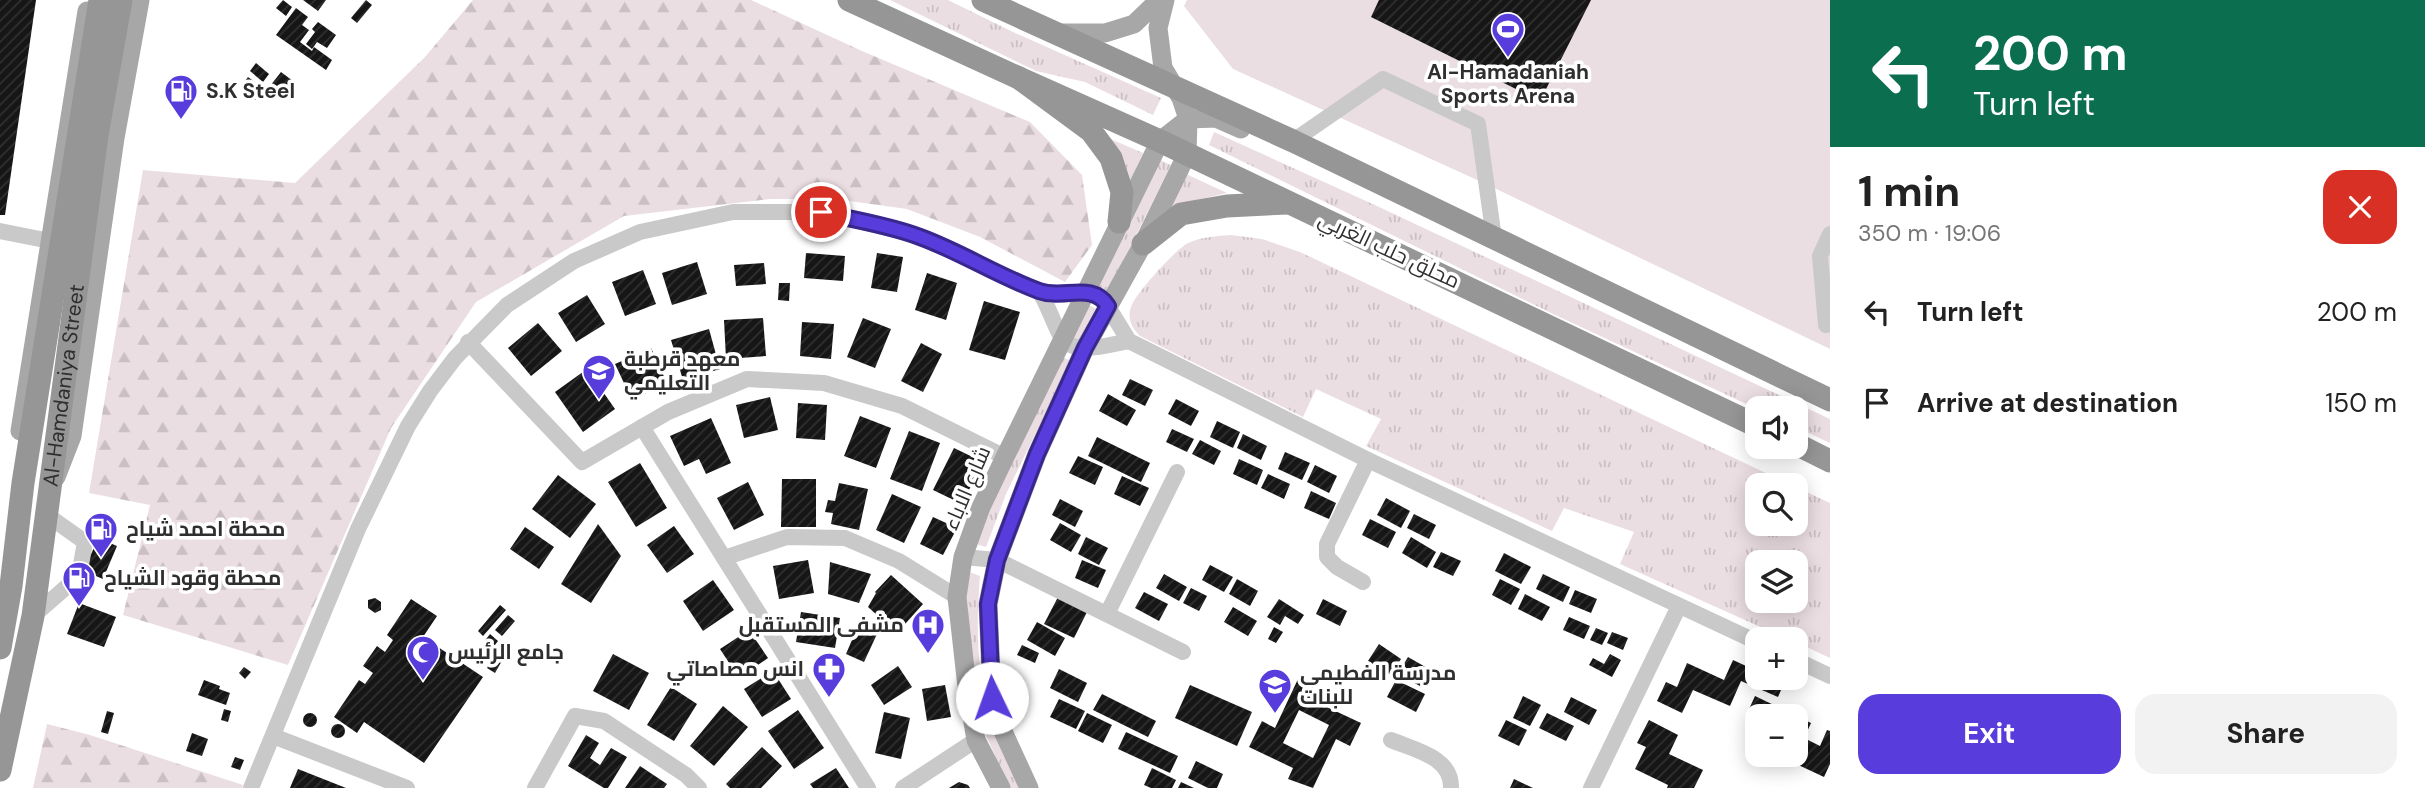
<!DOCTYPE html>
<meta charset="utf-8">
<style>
:root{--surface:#fff;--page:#f2f2f2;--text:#222;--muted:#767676;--accent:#583cdc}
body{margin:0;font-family:"DM Sans",Cairo,sans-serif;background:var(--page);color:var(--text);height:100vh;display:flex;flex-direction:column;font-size:26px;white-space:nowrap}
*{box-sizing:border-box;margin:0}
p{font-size:23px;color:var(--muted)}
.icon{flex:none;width:38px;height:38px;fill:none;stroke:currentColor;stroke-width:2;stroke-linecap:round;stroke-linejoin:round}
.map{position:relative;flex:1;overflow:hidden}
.side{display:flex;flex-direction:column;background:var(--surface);width:595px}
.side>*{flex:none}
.top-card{background:#0b6e4f;color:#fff;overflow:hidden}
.tools{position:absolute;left:1745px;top:396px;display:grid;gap:14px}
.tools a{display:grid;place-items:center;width:63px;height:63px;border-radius:14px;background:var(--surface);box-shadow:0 4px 18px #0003;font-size:35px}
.pin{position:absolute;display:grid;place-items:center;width:60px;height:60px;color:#fff;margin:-30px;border:4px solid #fff;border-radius:50%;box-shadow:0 2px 7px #0007}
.me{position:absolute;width:77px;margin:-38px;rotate:357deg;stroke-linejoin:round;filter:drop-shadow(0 0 5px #0008)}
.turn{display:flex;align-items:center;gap:24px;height:147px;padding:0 28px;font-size:32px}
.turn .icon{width:91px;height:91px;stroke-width:2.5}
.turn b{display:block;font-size:49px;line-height:60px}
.round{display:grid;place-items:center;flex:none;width:74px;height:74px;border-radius:21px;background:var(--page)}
.headline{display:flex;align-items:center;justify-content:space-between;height:119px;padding:0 28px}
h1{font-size:42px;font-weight:700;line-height:52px}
.action{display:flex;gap:14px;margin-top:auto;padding:14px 28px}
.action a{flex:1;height:80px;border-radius:21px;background:var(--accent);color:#fff;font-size:28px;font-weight:700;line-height:80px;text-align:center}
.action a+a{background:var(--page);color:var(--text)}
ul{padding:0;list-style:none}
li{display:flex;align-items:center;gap:21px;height:91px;padding:0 28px}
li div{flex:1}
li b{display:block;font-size:26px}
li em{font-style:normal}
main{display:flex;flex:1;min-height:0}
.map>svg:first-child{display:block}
.grass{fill:url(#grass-tufts);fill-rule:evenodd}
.forest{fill:url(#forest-firs)}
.pitch{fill:#ebdee2}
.building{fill:url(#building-hatch);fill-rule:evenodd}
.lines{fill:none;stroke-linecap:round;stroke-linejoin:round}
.minor{stroke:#c9c9c9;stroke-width:16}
.major{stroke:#a7a7a7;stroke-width:19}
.highway{stroke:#969696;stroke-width:23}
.route-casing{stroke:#39278f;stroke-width:18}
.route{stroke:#583cdc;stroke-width:12}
.labels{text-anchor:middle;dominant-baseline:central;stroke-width:7;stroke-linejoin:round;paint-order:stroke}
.poi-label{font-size:21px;font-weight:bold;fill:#2f2f2f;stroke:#fff;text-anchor:start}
.street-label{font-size:21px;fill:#2f2f2f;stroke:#fff}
</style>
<main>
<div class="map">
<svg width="1830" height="788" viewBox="0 0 1830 788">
<defs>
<pattern id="grass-tufts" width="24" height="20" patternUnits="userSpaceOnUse" patternTransform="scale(1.75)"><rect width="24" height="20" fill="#ebdee2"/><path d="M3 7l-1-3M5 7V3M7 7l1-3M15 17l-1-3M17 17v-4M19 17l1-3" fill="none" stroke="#cabfc2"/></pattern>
<pattern id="forest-firs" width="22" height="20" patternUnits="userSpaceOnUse" patternTransform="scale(1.75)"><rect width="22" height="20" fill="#ebdee2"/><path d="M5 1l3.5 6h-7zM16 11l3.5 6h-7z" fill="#cabfc2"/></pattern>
<pattern id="building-hatch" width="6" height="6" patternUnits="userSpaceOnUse" patternTransform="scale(1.75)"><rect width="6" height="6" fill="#161616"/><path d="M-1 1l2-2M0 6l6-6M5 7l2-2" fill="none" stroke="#303030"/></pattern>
</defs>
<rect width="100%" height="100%" fill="#fff"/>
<g class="grass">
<polygon points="890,0 948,0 1013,32 1161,98 1153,115 1085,82 1036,71"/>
<polygon points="1214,132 1377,206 1830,419 1830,443 1796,427 1796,408 1757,409 1553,314 1209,145"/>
<polygon points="1106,137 1143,153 1128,186"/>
<polygon points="1158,159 1171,165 1108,291 1096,286"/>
<polygon points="1186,174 1227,193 1171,206"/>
<path d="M 1231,235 L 1262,239 L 1300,252 L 1791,485 L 1757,485 L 1757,523 L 1796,523 L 1796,487 L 1830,503 L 1830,658 L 1796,642 L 1796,639 L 1787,639 L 1620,564 L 1634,532 L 1564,508 L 1552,531 L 1366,446 L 1381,419 L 1316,389 L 1303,417 L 1140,336 C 1132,328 1127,319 1131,307 C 1135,294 1176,249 1188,243 C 1202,237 1216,236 1231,235 ZM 1757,562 L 1796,562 L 1796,600 L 1757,600 Z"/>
<polygon points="1088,305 1099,310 1082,345 1071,340"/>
<polygon points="1062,357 1071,361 1006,494 986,547 976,544 997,490"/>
<path d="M 969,572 L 980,576 C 976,626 976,674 992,722 C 999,745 1010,766 1019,788 L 1009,788 L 982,726 L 976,700 L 966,597 Z"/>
</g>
<g class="forest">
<polygon points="473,0 751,0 862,51 1030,122 1082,175 1092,245 1065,282 980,237 907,209 835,199 770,199 624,216 476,302 391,428 288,665 123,615 150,505 89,493 143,170 295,183 425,57"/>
<polygon points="47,724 90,735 243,785 242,788 33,788"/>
</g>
<polygon class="pitch" points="1187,0 1830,0 1830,349 1486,184 1233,69 1184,6"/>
<g class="building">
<polygon points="0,0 36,0 5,215 0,215"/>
<polygon points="283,0 292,7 286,16 276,8"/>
<polygon points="303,0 326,0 318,11"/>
<polygon points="366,0 372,5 357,23 351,18"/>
<polygon points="1379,0 1591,0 1540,101 1371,17"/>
<polygon points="296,8 308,17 302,25 309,30 300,42 312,51 314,47 332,60 326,70 276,35"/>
<polygon points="318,22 336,35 327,48 317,42 312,49 306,44 315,32 312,29"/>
<polygon points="256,63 269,74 263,82 250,71"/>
<polygon points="281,72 293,81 290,85 297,90 289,100 270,86"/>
<polygon points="248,77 264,89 255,100 248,95 250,91 242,85"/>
<polygon points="806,253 845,256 843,281 804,278"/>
<polygon points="877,253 903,257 897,292 871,288"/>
<polygon points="697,262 707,294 672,305 662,273"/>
<polygon points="764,263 766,284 736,286 734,265"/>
<polygon points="643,270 656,304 625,316 612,282"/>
<polygon points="927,273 957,283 946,320 915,310"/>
<polygon points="779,283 790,283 789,301 778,300"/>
<polygon points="587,295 605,324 576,342 558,313"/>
<polygon points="984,301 1020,312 1005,360 969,350"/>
<polygon points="763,318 766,356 726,359 724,320"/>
<polygon points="863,318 891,329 875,368 847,357"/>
<polygon points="802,322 834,324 831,359 800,356"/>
<polygon points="538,323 562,351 531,376 508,348"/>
<polygon points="709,329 720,369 683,380 671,340"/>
<polygon points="921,343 942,354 923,392 901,381"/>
<polygon points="651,348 667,383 632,400 615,364"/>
<polygon points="587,369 615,409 583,432 555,392"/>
<polygon points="1130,379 1153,390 1145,406 1122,395"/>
<polygon points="1108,394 1136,410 1127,426 1099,411"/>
<polygon points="770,397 778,430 744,438 736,405"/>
<polygon points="1176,399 1199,411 1191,426 1168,414"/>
<polygon points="798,403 827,405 825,440 796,438"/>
<polygon points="860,416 891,428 876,468 844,456"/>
<polygon points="711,418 731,463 706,474 699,459 684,466 670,436"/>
<polygon points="1217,421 1240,432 1233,448 1210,437"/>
<polygon points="1172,429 1194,439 1187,452 1166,442"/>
<polygon points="909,431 940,443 922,491 890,479"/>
<polygon points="1243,434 1267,446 1261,460 1237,448"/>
<polygon points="1097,437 1150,463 1141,482 1088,456"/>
<polygon points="1200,440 1221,451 1214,465 1192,454"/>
<polygon points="954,448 983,462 962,504 933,490"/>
<polygon points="1285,452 1310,463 1302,480 1278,469"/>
<polygon points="1078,456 1103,467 1095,485 1069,473"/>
<polygon points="1239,459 1263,470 1257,485 1233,474"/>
<polygon points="640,463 667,508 636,527 608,482"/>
<polygon points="1315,465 1337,476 1329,493 1307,482"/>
<polygon points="1268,474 1290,484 1284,499 1261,488"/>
<polygon points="558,475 596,504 570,538 532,509"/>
<polygon points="1122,476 1149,488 1140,506 1114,494"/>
<polygon points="782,479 816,479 816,527 781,527"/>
<polygon points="748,482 764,515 734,530 717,498"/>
<polygon points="839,483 868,489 859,530 831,524 833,513 825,512 828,500 835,501"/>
<polygon points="1311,491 1336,503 1329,519 1304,508"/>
<polygon points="892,494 921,507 904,543 876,530"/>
<polygon points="1386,498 1410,511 1401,528 1377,515"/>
<polygon points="1060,499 1083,511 1075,527 1052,515"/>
<polygon points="1414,514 1436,525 1429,539 1407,528"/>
<polygon points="933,517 957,528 943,555 920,544"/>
<polygon points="1370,519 1396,532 1388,548 1362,535"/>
<polygon points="1060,523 1081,535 1071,552 1050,540"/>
<polygon points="598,524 621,556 591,603 561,584"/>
<polygon points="674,526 694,554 667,573 647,545"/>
<polygon points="525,527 554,547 539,569 510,549"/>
<polygon points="1086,537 1108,548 1099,565 1078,554"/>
<polygon points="1411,537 1436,552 1427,568 1402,553"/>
<polygon points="98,538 117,546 103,579 84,571"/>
<polygon points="1441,552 1461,561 1453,576 1433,567"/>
<polygon points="1504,553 1531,567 1521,584 1495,571"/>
<polygon points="808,560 814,593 779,599 773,566"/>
<polygon points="1082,560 1106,570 1098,588 1075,578"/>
<polygon points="830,562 871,574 859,603 828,594"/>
<polygon points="1210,565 1233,577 1224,592 1202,580"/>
<polygon points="1164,574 1187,587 1179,601 1156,588"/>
<polygon points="1543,574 1570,587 1563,602 1536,589"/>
<polygon points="891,575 923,604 897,633 868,607 876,593 875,592"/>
<polygon points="1237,579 1258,591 1250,606 1229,594"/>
<polygon points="1500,579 1520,589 1511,605 1492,595"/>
<polygon points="713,580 734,610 703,631 683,601"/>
<polygon points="1191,588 1207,596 1199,611 1183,603"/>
<polygon points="1575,590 1597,599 1591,613 1569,604"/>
<polygon points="1144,592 1168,604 1159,621 1135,608"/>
<polygon points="1525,594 1550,607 1542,621 1518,609"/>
<polygon points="1058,597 1087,612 1074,638 1044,624"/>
<polygon points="375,598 381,602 381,610 375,613 368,608 368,600"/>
<polygon points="411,599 437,616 423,637 483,677 424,763 364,722 357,733 334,717 359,680 365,684 373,673 363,666 377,646 385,652 393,640 387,635"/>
<polygon points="1279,599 1304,615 1298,624 1285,616 1280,625 1267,617"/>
<polygon points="1323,599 1347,611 1340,626 1316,614"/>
<polygon points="79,603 116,617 104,647 67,634"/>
<polygon points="500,605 506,610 483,636 478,631"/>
<polygon points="1233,607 1257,621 1248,636 1224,622"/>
<polygon points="801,612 840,618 835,648 796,642"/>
<polygon points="508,615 515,621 502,636 495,630"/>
<polygon points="1569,617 1590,626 1584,639 1563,630"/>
<polygon points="1037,622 1065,638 1055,656 1027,640"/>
<polygon points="858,626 877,634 864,662 846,654"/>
<polygon points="1274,627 1283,632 1276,643 1268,639"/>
<polygon points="1596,628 1608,633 1602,645 1590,640"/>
<polygon points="749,630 768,658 739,678 720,649"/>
<polygon points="1612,632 1628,638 1623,650 1607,643"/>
<polygon points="490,634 498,641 491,650 483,643"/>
<polygon points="1379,644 1401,659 1391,675 1368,661"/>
<polygon points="1022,645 1039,653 1035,663 1017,655"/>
<polygon points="495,654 503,659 495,673 487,668"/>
<polygon points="613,654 649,673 629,710 593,691"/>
<polygon points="1610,654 1621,660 1612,677 1589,665 1593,658 1604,664"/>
<polygon points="1408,657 1429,669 1420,686 1398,674"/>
<polygon points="1733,660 1757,671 1757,677 1771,677 1784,683 1778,697 1741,681 1730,706 1693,690 1682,713 1657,701 1666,682 1677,687 1687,663 1724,680"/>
<polygon points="898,666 912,687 884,705 871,685"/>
<polygon points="244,667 251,672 245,679 239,673"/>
<polygon points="1059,669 1087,683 1078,702 1050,688"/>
<polygon points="773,671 791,699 762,717 744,689"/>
<path d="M 1298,679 L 1320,689 L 1314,701 L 1361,723 L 1350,746 L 1336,739 L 1313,788 L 1288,779 L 1293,768 L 1249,747 L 1262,721 L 1275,728 ZM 1299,710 L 1329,725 L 1313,758 L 1283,743 Z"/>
<polygon points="204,680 220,686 219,689 230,693 226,705 198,695"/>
<polygon points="1396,680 1425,694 1416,712 1387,697"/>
<polygon points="945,685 951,717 927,721 922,689"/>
<polygon points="1190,685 1252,712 1237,746 1175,718"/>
<polygon points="671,687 697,704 674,741 647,725"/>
<polygon points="1102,694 1156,721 1148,737 1093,710"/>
<polygon points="1523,696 1541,705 1530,726 1513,718"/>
<polygon points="1755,696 1811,723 1804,738 1820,746 1827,730 1830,731 1830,764 1824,777 1775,754 1796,754 1796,716 1757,716 1757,724 1745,718"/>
<polygon points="1571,697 1597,710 1589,725 1564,712"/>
<polygon points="1059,699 1085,711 1076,729 1050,717"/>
<polygon points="723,706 748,727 714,766 690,746"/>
<polygon points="224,709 231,711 228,722 221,720"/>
<polygon points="798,710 824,748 794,769 768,731"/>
<polygon points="107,711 114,713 108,734 101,732"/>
<polygon points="884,712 910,718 901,759 875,753"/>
<polygon points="1087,713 1112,725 1103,743 1078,731"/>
<polygon points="1547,713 1574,726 1566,741 1539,728"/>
<circle cx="310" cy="720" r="7"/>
<polygon points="1506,720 1527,730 1519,746 1498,736"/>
<polygon points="1649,720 1678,735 1669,754 1703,770 1694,788 1667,788 1668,785 1635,769 1646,747 1637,743"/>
<circle cx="338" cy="731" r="7"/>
<polygon points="1126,732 1178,756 1170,773 1118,749"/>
<polygon points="192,733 208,739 202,756 186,751"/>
<polygon points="586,735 599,743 590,758 600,765 611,748 627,757 608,788 604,788 568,766"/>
<polygon points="762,747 782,766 761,788 730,788 726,784"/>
<polygon points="235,757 244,760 240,770 231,767"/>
<polygon points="1196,761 1223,774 1217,788 1208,788 1188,778"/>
<polygon points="640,766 667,784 664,788 625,788"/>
<polygon points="836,768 849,788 813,788 810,784"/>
<polygon points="1152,768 1176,780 1172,788 1151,788 1144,785"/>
<polygon points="298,769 346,788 290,788"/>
<polygon points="1514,779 1533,788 1510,788"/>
<polygon points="959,782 968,785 970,788 949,788"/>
<polygon points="1181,782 1194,788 1178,788"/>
</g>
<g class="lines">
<g class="minor">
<polyline points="1293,141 1383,79 1478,124 1494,238"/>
<polyline points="0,231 50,241"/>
<polyline points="1830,234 1820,256 1826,325 1830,323"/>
<path d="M 1040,292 C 1048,306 1053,322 1061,337 C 1073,357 1111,344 1129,341"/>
<polyline points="468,342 582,462 668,412 747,379 824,383 902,406 1005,457"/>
<polyline points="642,427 868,788"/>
<polyline points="963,557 997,560 1183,652"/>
<polyline points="724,558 787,537 845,538 899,561 957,597"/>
<polyline points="1363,582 1337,567 1327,557 1327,544 1368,460"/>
<polyline points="1107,614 1177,472"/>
<polyline points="33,616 79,576 85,542 47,515"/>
<polyline points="1796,660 1830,676"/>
<polyline points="273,736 407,788"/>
<path d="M 1391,740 C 1415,750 1452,757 1451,788"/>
<polyline points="251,788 358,529 408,426 430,391 455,358 507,305 574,261 640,232 733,212 821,212 919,236 1040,292 1063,295 1085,292 1094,293 1105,302 1129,341 1368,460 1757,642"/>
<polyline points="535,788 575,716 604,721 686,775 699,788"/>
<polyline points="903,788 976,740"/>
<polyline points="1591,788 1679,606"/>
</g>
<g class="major">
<polyline points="1059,33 1105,33 1134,24 1159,0"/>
<polyline points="20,431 87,11"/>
<polyline points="56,477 72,436 115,138 140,0"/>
<polyline points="1001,788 976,740 967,687 957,597 963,557 981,507 1005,457 1160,141 1188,119 1216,118 1241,129"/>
<polyline points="1029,788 1001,727 992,698 988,604 997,560 1037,454 1085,348 1143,244 1187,154 1188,119 1181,98 1163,68 1158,28 1165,0"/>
</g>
<g class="highway">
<polyline points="849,0 1019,78 1091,131 1111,158 1122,192 1119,222"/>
<polyline points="983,0 1293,141 1830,400"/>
<polyline points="1019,78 1160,141 1757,426"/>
<polyline points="1143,244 1181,214 1227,206 1287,203"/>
<polyline points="1796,444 1830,461"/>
<polyline points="0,648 11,586 23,483 100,0"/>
<path id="s1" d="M 0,770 L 33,616 L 97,135 L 121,0"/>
</g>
</g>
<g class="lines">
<defs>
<path id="route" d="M 821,212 C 853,220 889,225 920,237 C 961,252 998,276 1039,291 C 1063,300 1092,281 1108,306 L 1085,348 L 1037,454 L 997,560 L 988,604 L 992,698"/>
</defs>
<use href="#route" class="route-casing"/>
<use href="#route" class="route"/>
</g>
<defs>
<symbol id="stadium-pin" viewBox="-11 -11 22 30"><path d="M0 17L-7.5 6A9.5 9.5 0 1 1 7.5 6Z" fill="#583cdc" stroke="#fff"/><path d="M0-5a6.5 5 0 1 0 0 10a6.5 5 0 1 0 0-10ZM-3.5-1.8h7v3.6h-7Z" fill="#fff"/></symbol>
<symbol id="fuel-pin" viewBox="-11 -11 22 30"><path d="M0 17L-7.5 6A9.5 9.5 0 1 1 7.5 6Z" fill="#583cdc" stroke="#fff"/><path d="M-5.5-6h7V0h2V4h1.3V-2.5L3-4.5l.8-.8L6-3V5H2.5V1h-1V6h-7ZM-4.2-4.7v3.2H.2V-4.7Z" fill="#fff"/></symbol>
<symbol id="school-pin" viewBox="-11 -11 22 30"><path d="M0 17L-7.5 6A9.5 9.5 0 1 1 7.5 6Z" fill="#583cdc" stroke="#fff"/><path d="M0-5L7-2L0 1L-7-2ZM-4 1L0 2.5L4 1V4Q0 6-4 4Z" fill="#fff"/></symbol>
<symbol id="hospital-pin" viewBox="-11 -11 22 30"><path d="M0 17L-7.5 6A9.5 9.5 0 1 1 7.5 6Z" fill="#583cdc" stroke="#fff"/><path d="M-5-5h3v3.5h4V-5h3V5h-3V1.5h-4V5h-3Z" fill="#fff"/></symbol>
<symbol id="mosque-pin" viewBox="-11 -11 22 30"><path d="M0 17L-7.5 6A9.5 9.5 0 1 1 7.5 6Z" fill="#583cdc" stroke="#fff"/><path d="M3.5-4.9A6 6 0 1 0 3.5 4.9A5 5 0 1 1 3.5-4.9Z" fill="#fff"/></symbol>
<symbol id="pharmacy-pin" viewBox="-11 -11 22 30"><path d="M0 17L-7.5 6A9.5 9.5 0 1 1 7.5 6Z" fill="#583cdc" stroke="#fff"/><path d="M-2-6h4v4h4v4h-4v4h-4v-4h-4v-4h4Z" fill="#fff"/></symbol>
</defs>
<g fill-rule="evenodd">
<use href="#stadium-pin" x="1489" y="10" width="38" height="52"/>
<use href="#fuel-pin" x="162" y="72" width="38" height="52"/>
<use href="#school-pin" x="580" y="352" width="38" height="52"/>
<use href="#fuel-pin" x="82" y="510" width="38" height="52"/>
<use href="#fuel-pin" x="60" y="559" width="38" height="52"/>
<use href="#hospital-pin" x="909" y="606" width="38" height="52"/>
<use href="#mosque-pin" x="404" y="633" width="38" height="52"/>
<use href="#pharmacy-pin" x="810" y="650" width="38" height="52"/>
<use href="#school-pin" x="1256" y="666" width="38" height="52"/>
</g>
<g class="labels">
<g class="poi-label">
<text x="1508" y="72" text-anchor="middle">Al-Hamadaniah<tspan x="1508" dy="24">Sports Arena</tspan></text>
<text x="206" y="91">S.K Steel</text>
<text x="624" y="359">معهد قرطبة<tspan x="624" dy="24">التعليمي</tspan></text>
<text x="126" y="529">محطة احمد شياح</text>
<text x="104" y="578">محطة وقود الشياح</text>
<text x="904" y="625" text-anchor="end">مشفى المستقبل</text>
<text x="448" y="652">جامع الرئيس</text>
<text x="804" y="669" text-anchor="end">انس مصاصاتي</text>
<text x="1300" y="673">مدرسة الفطيمي<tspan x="1300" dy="24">للبنات</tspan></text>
</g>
<g class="street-label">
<text transform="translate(1389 250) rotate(25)">محلق حلب الغربي</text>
<text stroke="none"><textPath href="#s1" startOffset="390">Al-Hamdaniya Street</textPath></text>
<text transform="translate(967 488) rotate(-67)">شارع الاباء</text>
</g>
</g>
</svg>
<div class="tools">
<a><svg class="icon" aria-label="sound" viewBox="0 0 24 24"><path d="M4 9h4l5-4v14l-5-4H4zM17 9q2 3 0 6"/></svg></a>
<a><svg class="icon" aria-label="search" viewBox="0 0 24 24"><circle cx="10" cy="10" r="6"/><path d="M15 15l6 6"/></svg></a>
<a><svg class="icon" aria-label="layers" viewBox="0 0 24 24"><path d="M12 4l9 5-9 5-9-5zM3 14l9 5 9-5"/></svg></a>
<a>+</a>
<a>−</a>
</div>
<div class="pin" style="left:821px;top:212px;background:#d93025"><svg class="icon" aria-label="arrive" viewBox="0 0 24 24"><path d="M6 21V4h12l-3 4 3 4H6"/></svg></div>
<svg class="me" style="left:992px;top:698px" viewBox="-20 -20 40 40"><circle r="19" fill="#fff"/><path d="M0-13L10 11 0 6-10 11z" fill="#583cdc"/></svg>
</div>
<section class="side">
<div class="top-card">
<div class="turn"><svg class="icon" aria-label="left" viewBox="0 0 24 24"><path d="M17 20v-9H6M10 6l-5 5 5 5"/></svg><div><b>200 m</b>Turn left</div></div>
</div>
<div class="headline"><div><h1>1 min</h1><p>350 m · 19:06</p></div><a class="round" style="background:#d93025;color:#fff"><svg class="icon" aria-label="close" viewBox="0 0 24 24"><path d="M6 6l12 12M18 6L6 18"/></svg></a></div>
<ul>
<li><svg class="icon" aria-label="left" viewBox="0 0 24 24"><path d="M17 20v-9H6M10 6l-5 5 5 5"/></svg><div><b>Turn left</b></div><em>200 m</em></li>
<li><svg class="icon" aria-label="arrive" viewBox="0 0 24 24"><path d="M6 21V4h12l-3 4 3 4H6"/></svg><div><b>Arrive at destination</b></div><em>150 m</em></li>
</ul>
<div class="action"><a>Exit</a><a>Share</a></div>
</section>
</main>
